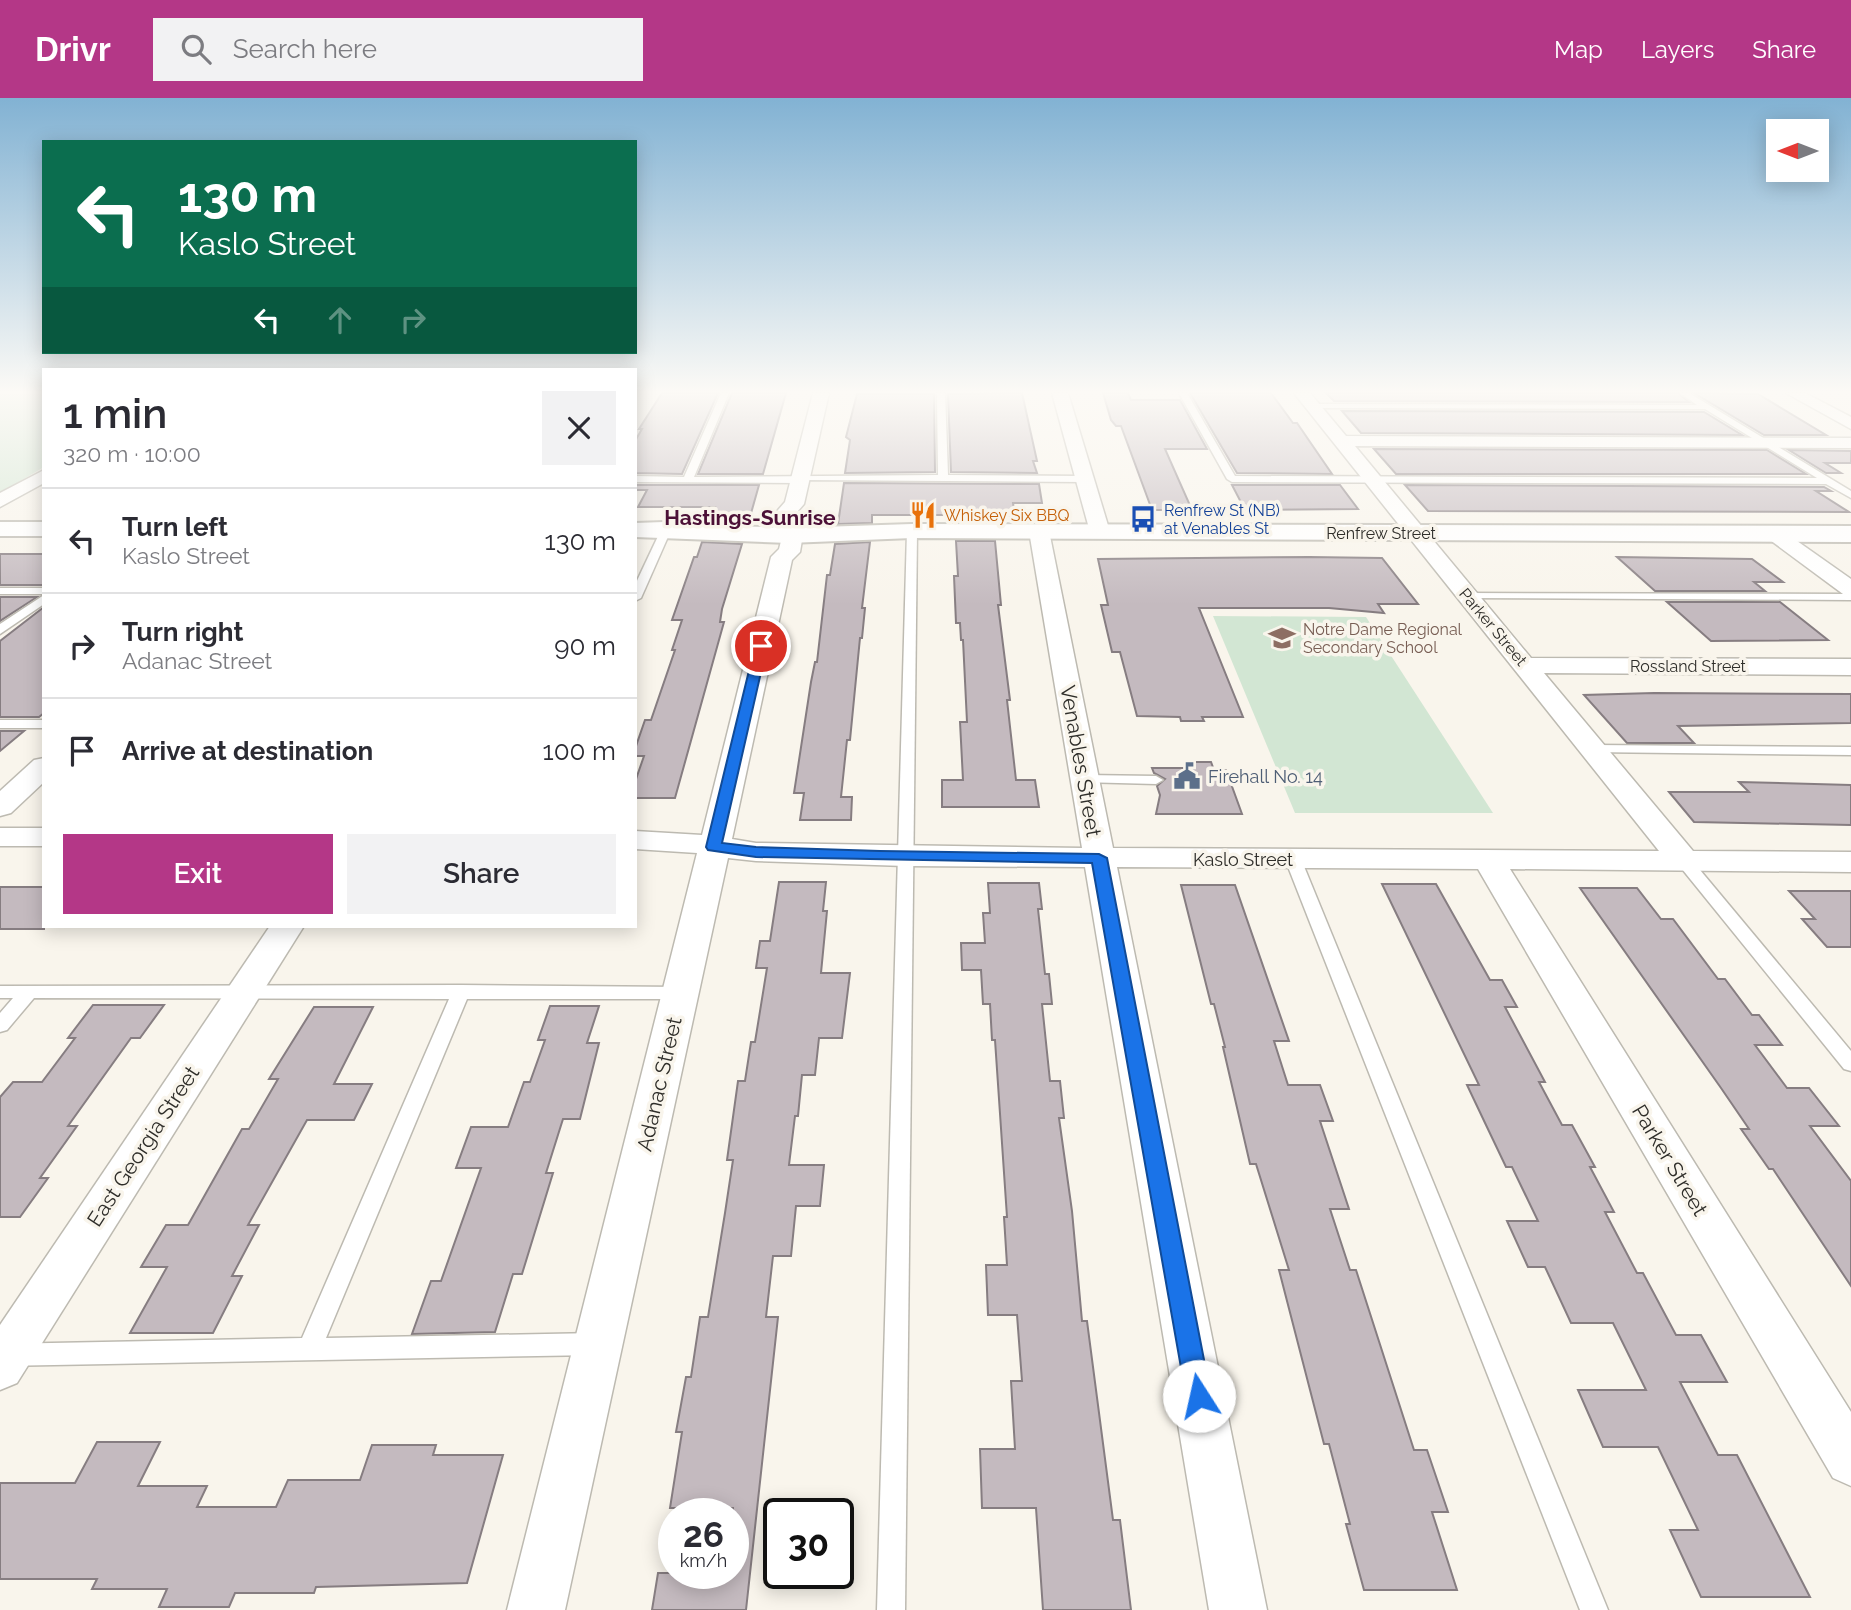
<!DOCTYPE html>
<meta charset="utf-8">
<style>
:root{--surface:#fff;--page:#f2f2f3;--text:#2b2b33;--muted:#7c7c81;--line:#e1e1e2;--accent:#b43787}
body{margin:0;font-family:Raleway,sans-serif;background:var(--page);color:var(--text);height:100vh;display:flex;flex-direction:column;font-size:26px;white-space:nowrap}
*{box-sizing:border-box;margin:0}
p{font-size:23px;color:var(--muted)}
.icon{flex:none;width:38px;height:38px;fill:none;stroke:currentColor;stroke-width:2;stroke-linecap:round;stroke-linejoin:round}
.map{position:relative;flex:1;overflow:hidden}
.panel{position:absolute;left:42px;top:270px;width:595px;height:560px;display:flex;flex-direction:column;background:var(--surface);border-radius:0px;box-shadow:0 4px 18px #0003}
.panel>*{flex:none}
.banner{position:absolute;left:42px;top:42px;width:595px;height:214px;border-radius:0px;box-shadow:0 4px 18px #0003;background:#0b6e4f;color:#fff;overflow:hidden}
.needle{width:46px;rotate:270deg}
.tools{position:absolute;left:1766px;top:21px;display:grid;gap:14px}
.tools a{display:grid;place-items:center;width:63px;height:63px;border-radius:0px;background:var(--surface);box-shadow:0 4px 18px #0003;font-size:35px}
.speed{position:absolute;left:658px;top:1400px;display:flex;gap:14px;font-size:35px;font-weight:700;text-align:center}
.speed>*{display:grid;place-content:center;width:91px;height:91px;border-radius:50%;background:var(--surface);box-shadow:0 4px 18px #0003;line-height:1}
.speed small{font-size:18px;font-weight:400}
.speed .limit{border:4px solid #111;border-radius:10px;background:#fff;color:#111}
.pin{position:absolute;display:grid;place-items:center;width:60px;height:60px;color:#fff;margin:-30px;border:4px solid #fff;border-radius:50%;box-shadow:0 2px 7px #0007}
.me{position:absolute;width:77px;margin:-38px;rotate:350deg;stroke-linejoin:round;filter:drop-shadow(0 0 5px #0008)}
.turn{display:flex;align-items:center;gap:24px;height:147px;padding:0 21px;font-size:32px}
.turn .icon{width:91px;height:91px;stroke-width:2.5}
.turn b{display:block;font-size:49px;line-height:60px}
.lanes{display:flex;align-items:center;height:66px;padding:0 21px;background:#0003;justify-content:center;gap:35px;direction:ltr}
.lanes .off{opacity:.35}
.round{display:grid;place-items:center;flex:none;width:74px;height:74px;border-radius:0px;background:var(--page)}
.overview{display:flex;align-items:center;justify-content:space-between;height:119px;padding:0 21px}
h1{font-size:42px;font-weight:600;line-height:52px}
.action{display:flex;gap:14px;margin-top:auto;padding:14px 21px}
.action a{flex:1;height:80px;border-radius:0px;background:var(--accent);color:#fff;font-size:28px;font-weight:600;line-height:80px;text-align:center}
.action a+a{background:var(--page);color:var(--text)}
ul{padding:0;list-style:none}
li{display:flex;align-items:center;gap:21px;height:105px;padding:0 21px;border-top:2px solid var(--line)}
li div{flex:1}
li b{display:block;font-size:26px}
li em{font-style:normal}
header{display:flex;align-items:center;gap:42px;box-sizing:border-box;height:98px;padding:0 35px;background:var(--accent);color:#fff}
header strong{font-size:33px}
nav{display:flex;gap:38px;margin-inline-start:auto;font-size:24px}
.search{width:490px;height:63px;background:var(--page);display:flex;align-items:center;gap:18px;box-sizing:border-box;padding:0 24px;border-radius:0px;color:var(--muted);font-size:26px}
.map>svg:first-child{display:block}
.green{fill:#d2e6d3}
.building{fill:#c4babf;stroke:#867d81;stroke-width:2}
.lines{fill:none;stroke-linecap:round;stroke-linejoin:round}
.service-casing{stroke:#bdbab1;stroke-width:3}
.minor-casing{stroke:#bdbab1;stroke-width:3}
.tertiary-casing{stroke:#bdbab1;stroke-width:4}
.service{fill:#fff;fill-rule:evenodd}
.minor{fill:#fff;fill-rule:evenodd}
.tertiary{fill:#fff;fill-rule:evenodd}
.route{fill:#1a73e8;stroke:#114b97;stroke-width:2}
.labels{text-anchor:middle;dominant-baseline:central;stroke-width:7;stroke-linejoin:round;paint-order:stroke}
.far-transit-label{font-size:16px;fill:#164399;stroke:#f9f5ec;text-anchor:start}
.far-food-label{font-size:16px;fill:#c56008;stroke:#f9f5ec;text-anchor:start}
.far-street-label{font-size:16px;fill:#2f2e2a;stroke:#f9f5ec}
.far-education-label{font-size:16px;fill:#785e54;stroke:#f9f5ec;text-anchor:start}
.service-label{font-size:18px;fill:#4e5e75;stroke:#f9f5ec;text-anchor:start}
.street-label{font-size:18px;fill:#2f2e2a;stroke:#f9f5ec}
.far-district-label{font-size:21px;font-weight:bold;fill:#4c1037;stroke:#f9f5ec}
.near-street-label{font-size:21px;fill:#2f2e2a;stroke:#f9f5ec}
</style>
<header>
<strong>Drivr</strong>
<div class="search"><svg class="icon" aria-label="search" viewBox="0 0 24 24"><circle cx="10" cy="10" r="6"/><path d="M15 15l6 6"/></svg>Search here</div>
<nav><a>Map</a><a>Layers</a><a>Share</a></nav>
</header>
<div class="map">
<svg width="1851" height="1512" viewBox="0 0 1851 1512">
<rect width="100%" height="100%" fill="#f9f5ec"/>
<g class="green">
<polygon points="0,295 44,295 44,369 0,395"/>
<polygon points="1213,518 1366,519 1493,715 1295,715"/>
</g>
<g class="building">
<polygon points="662,295 718,295 682,376 635,375 635,343 642,331 639,331"/>
<polygon points="732,295 786,295 763,376 698,376"/>
<polygon points="1022,295 1037,363 1033,363 1037,375 951,374 948,296"/>
<polygon points="1103,295 1128,295 1131,302 1180,302 1207,351 1165,351 1192,412 1152,412 1121,328 1116,328 1111,322"/>
<polygon points="1190,295 1271,295 1293,325 1297,325 1332,376 1237,375"/>
<polygon points="1326,295 1678,295 1689,304 1334,303"/>
<polygon points="1694,295 1758,296 1826,337 1764,337"/>
<polygon points="857,296 934,296 935,374 845,375 850,342 846,339"/>
<polygon points="1342,313 1704,314 1742,337 1361,335"/>
<polygon points="1374,351 1767,352 1806,376 1396,376"/>
<polygon points="1789,352 1851,353 1851,365 1825,365 1841,375 1826,375"/>
<polygon points="844,385 1039,386 1042,405 1013,405 1015,418 992,418 993,424 955,423 955,417 872,417 872,425 838,426"/>
<polygon points="635,387 759,387 748,426 710,425 715,409 638,409 647,392 635,392"/>
<polygon points="1232,387 1340,387 1358,411 1245,412"/>
<polygon points="1405,387 1824,389 1831,393 1816,393 1849,414 1428,413"/>
<polygon points="956,443 995,443 1001,507 998,507 1010,602 1007,602 1016,682 1035,682 1039,709 942,709 942,682 963,682 960,624 967,624 963,542 961,542 960,525 956,525 954,478 958,478"/>
<polygon points="702,444 742,446 722,511 720,524 724,524 675,700 635,700 635,684 644,658 635,658 635,651 645,622 651,622 675,552 672,552 682,522 672,522 694,459 697,459"/>
<polygon points="870,444 862,510 865,510 862,540 860,540 850,642 847,642 841,699 852,699 851,722 800,722 804,695 794,695 811,584 815,564 817,564 827,477 830,477 835,446"/>
<rect x="0" y="456" width="44" height="31"/>
<polygon points="1309,459 1382,460 1418,506 1378,506 1384,515 1329,510 1199,510 1243,619 1202,619 1204,623 1181,623 1180,619 1137,618 1120,554 1112,554 1101,507 1108,507 1098,461"/>
<polygon points="1617,459 1752,461 1783,484 1754,484 1765,493 1655,493"/>
<polygon points="0,499 37,499 0,523"/>
<polygon points="1667,504 1780,504 1828,542 1711,543"/>
<polygon points="44,509 44,615 39,619 0,619 0,543"/>
<polygon points="1654,595 1851,596 1851,625 1678,628 1694,645 1627,645 1584,597"/>
<polygon points="0,633 24,633 0,653"/>
<polygon points="1187,664 1211,664 1214,672 1226,672 1242,716 1156,716 1160,697 1157,688 1165,681 1154,675 1152,670 1189,670"/>
<polygon points="1739,684 1851,687 1851,727 1694,724 1669,694 1749,694"/>
<polygon points="779,784 826,784 823,813 827,813 821,875 850,875 842,940 819,940 815,977 802,977 798,1018 795,1018 789,1067 824,1067 820,1108 796,1108 791,1158 773,1158 766,1219 778,1219 746,1512 652,1512 658,1475 733,1475 733,1410 670,1410 682,1334 676,1334 686,1279 691,1279 700,1219 708,1219 725,1115 733,1062 727,1062 738,983 745,983 751,944 755,944 767,870 756,870 760,843 770,843"/>
<polygon points="988,785 1039,785 1042,811 1038,811 1045,876 1049,876 1052,906 1042,906 1050,983 1060,983 1064,1020 1059,1020 1072,1113 1082,1223 1087,1223 1113,1422 1120,1422 1131,1512 1043,1512 1036,1410 982,1410 980,1351 1015,1351 1011,1283 1022,1283 1017,1217 988,1217 986,1167 1007,1167 1004,1119 1007,1119 995,942 992,942 990,906 983,906 981,872 962,872 961,845 985,845 983,815 990,815"/>
<polygon points="1382,786 1436,786 1490,882 1502,882 1517,909 1505,909 1545,984 1539,984 1562,1027 1572,1027 1595,1069 1590,1069 1614,1114 1605,1114 1637,1175 1643,1175 1676,1237 1701,1237 1727,1284 1680,1284 1718,1357 1737,1357 1810,1499 1701,1499 1670,1432 1698,1432 1658,1349 1603,1349 1578,1292 1646,1292 1613,1225 1571,1225 1545,1169 1528,1169 1507,1123 1538,1123 1512,1069 1506,1069 1486,1027 1467,987 1479,987"/>
<polygon points="1181,787 1235,787 1289,943 1274,943 1288,987 1320,987 1333,1023 1320,1023 1349,1111 1330,1111 1350,1172 1356,1172 1414,1352 1427,1352 1448,1414 1432,1414 1457,1492 1364,1492 1346,1426 1350,1426 1329,1346 1324,1346 1279,1172 1289,1172 1256,1066 1250,1066 1223,949 1225,949 1214,906 1211,906"/>
<rect x="0" y="789" width="44" height="42"/>
<polygon points="1580,790 1637,790 1661,821 1673,821 1718,881 1725,881 1752,917 1759,917 1782,947 1755,947 1787,990 1809,990 1839,1028 1810,1028 1851,1083 1851,1188 1773,1071 1769,1071 1741,1031 1749,1031 1721,990"/>
<polygon points="1789,793 1851,793 1851,849 1827,849 1802,821 1815,821"/>
<polygon points="93,907 164,907 140,940 131,940 68,1028 77,1028 40,1080 48,1080 20,1119 0,1119 0,999 13,984 42,984 75,940 68,940"/>
<polygon points="550,908 599,908 587,945 599,945 580,1021 563,1021 546,1075 553,1075 522,1176 513,1176 495,1234 412,1236 431,1183 441,1183 481,1070 456,1070 471,1029 508,1029 524,984 530,984 545,942 538,942"/>
<polygon points="314,909 373,909 334,986 372,986 354,1022 307,1022 248,1127 259,1127 232,1178 242,1178 213,1235 130,1235 167,1169 141,1169 166,1127 188,1127 242,1031 249,1031 278,981 269,981"/>
<polygon points="97,1344 160,1344 138,1388 207,1388 197,1409 276,1409 288,1382 360,1382 372,1347 436,1347 433,1357 503,1357 467,1485 316,1489 314,1495 235,1495 229,1509 159,1509 167,1491 92,1491 97,1481 0,1481 0,1385 75,1385"/>
</g>
<g class="lines">
<defs>
<g id="service">
<polygon points="721,295 729,295 694,379 938,377 937,295 945,295 948,377 1083,378 1088,381 1083,384 804,382 799,385 635,384 635,378 684,379"/>
<polygon points="1179,295 1187,295 1235,378 1817,380 1705,311 1312,310 1308,308 1312,306 1697,307 1680,295 1689,295 1851,393 1851,400 1826,386 1232,384 1227,381"/>
<polygon points="666,429 671,432 641,500 635,503 635,487 661,432"/>
<polygon points="912,430 917,433 905,1512 877,1512 907,433"/>
<rect x="0" y="490" width="44" height="6"/>
<polygon points="1467,495 1851,496 1851,502 1463,500 1463,496"/>
<polygon points="44,497 44,506 0,536 0,526"/>
<rect x="0" y="622" width="44" height="8"/>
<polygon points="1594,647 1851,649 1851,657 1589,654 1587,651 1589,648"/>
<polygon points="1085,677 1156,678 1163,682 1156,686 1080,684 1078,681 1080,678"/>
<polygon points="1293,756 1301,761 1608,1512 1580,1512 1285,761"/>
<polygon points="1684,758 1690,760 1851,953 1851,973 1844,971 1678,766 1676,763 1678,760"/>
<polygon points="461,887 680,889 686,891 689,895 686,899 680,901 467,901 326,1240 596,1235 605,1238 608,1246 605,1254 596,1257 0,1268 0,1246 302,1240 449,901 34,900 7,932 0,934 0,915 13,900 0,900 0,888"/>
</g>
<g id="minor">
<polygon points="813,295 829,295 804,406 797,414 792,430 800,432 803,436 800,454 792,462 732,741 756,745 1082,750 1029,433 1032,429 1046,429 1049,433 1113,750 1659,753 1294,295 1310,295 1346,338 1851,340 1851,350 1355,348 1531,560 1851,561 1851,577 1544,575 1693,753 1851,754 1851,774 1510,771 1851,1314 1851,1388 1833,1380 1478,771 1117,769 1267,1512 1209,1512 1085,769 905,768 756,763 728,760 565,1512 507,1512 697,755 635,751 635,733 702,737 771,459 779,451 783,435 776,433 773,429 778,412 785,404"/>
<polygon points="1052,295 1068,295 1110,434 1107,438 1093,438 1090,434"/>
<polygon points="1786,295 1805,295 1851,319 1851,331"/>
<polygon points="44,372 44,385 0,409 0,395"/>
<polygon points="1773,429 1780,431 1851,481 1851,498 1843,496 1766,439 1763,435 1766,431"/>
<polygon points="44,660 44,684 11,715 0,718 0,693 34,662"/>
<rect x="0" y="730" width="44" height="18"/>
<polygon points="270,828 304,828 17,1285 0,1292 0,1227"/>
</g>
<g id="tertiary">
<polygon points="693,423 704,427 789,430 912,426 1851,428 1851,444 912,440 789,445 635,439 635,425"/>
<rect x="0" y="424" width="44" height="14"/>
</g>
</defs>
<use href="#service" class="service-casing"/>
<use href="#minor" class="minor-casing"/>
<use href="#tertiary" class="tertiary-casing"/>
<use href="#service" class="service"/>
<use href="#minor" class="minor"/>
<use href="#tertiary" class="tertiary"/>
</g>
<linearGradient id="sky" x2="0" y2="1"><stop stop-color="#82b2d3"/><stop offset="0.58" stop-color="#fcfaf6"/><stop offset="1" stop-color="#fcfaf6" stop-opacity="0"/></linearGradient>
<rect width="1851" height="507" fill="url(#sky)"/>
<polygon class="route" points="761,545 767,548 722,745 756,749 880,753 1099,756 1107,760 1211,1298 1208,1307 1199,1311 1190,1307 1186,1298 1092,765 756,759 708,752 706,749 755,548"/>
<defs>
<symbol id="restaurant-bare" viewBox="-9 -9 18 18"><path d="M-5-6h1v4h1v-4h1v4h1v-4h1v5L-1.5 .5V6h-2V.5L-5-1ZM5-6V6H3V1.5H1.5Q1.5-4 5-6Z" fill="#e8710a" stroke="#f9f5ec" stroke-width="2.5" paint-order="stroke"/></symbol>
<symbol id="bus-bare" viewBox="-9 -9 18 18"><path d="M-5-6H5V4H4V6H2V4H-2V6H-4V4H-5ZM-3.5-4V0h7V-4ZM-3.5 1.2v1.5H-2V1.2ZM2 1.2v1.5H3.5V1.2Z" fill="#1a4fb4" stroke="#f9f5ec" stroke-width="2.5" paint-order="stroke"/></symbol>
<symbol id="school-bare" viewBox="-9 -9 18 18"><path d="M0-5L7-2L0 1L-7-2ZM-4 1L0 2.5L4 1V4Q0 6-4 4Z" fill="#8d6e63" stroke="#f9f5ec" stroke-width="2.5" paint-order="stroke"/></symbol>
<symbol id="civic-bare" viewBox="-9 -9 18 18"><path d="M-.6-6.5H3V-4.5H.6V-3L4-1V1h2V6H-6V1h2V-1L-.6-3ZM-1.2 2.5V6h2.4V2.5Z" fill="#5c6f8a" stroke="#f9f5ec" stroke-width="2.5" paint-order="stroke"/></symbol>
</defs>
<g fill-rule="evenodd">
<use href="#restaurant-bare" x="904" y="398" width="38" height="38"/>
<use href="#bus-bare" x="1124" y="402" width="38" height="38"/>
<use href="#school-bare" x="1263" y="521" width="38" height="38"/>
<use href="#civic-bare" x="1168" y="659" width="38" height="38"/>
</g>
<g class="labels">
<g class="far-transit-label">
<text x="1164" y="412">Renfrew St (NB)<tspan x="1164" dy="18">at Venables St</tspan></text>
</g>
<g class="far-food-label">
<text x="944" y="417">Whiskey Six BBQ</text>
</g>
<g class="far-street-label">
<text x="1381" y="435">Renfrew Street</text>
<text transform="translate(1493 529) rotate(50)">Parker Street</text>
<text x="1688" y="568">Rossland Street</text>
</g>
<g class="far-education-label">
<text x="1303" y="531">Notre Dame Regional<tspan x="1303" dy="18">Secondary School</tspan></text>
</g>
<g class="service-label">
<text x="1208" y="678">Firehall No. 14</text>
</g>
<g class="street-label">
<text x="1243" y="761">Kaslo Street</text>
</g>
<g class="far-district-label">
<text x="750" y="419">Hastings-Sunrise</text>
</g>
<g class="near-street-label">
<text transform="translate(1081 663) rotate(80)">Venables Street</text>
<text transform="translate(659 986) rotate(-77)">Adanac Street</text>
<text transform="translate(143 1048) rotate(-57)">East Georgia Street</text>
<text transform="translate(1670 1062) rotate(59)">Parker Street</text>
</g>
</g>
</svg>
<div class="tools">
<a><svg class="needle" viewBox="-14 -14 28 28"><path d="M0-13l5 13h-10z" fill="#e53935"/><path d="M0 13l5-13h-10z" fill="#7c7c81"/></svg></a>
</div>
<div class="speed"><div>26<small>km/h</small></div><div class="limit">30</div></div>
<div class="pin" style="left:761px;top:548px;background:#d93025"><svg class="icon" aria-label="arrive" viewBox="0 0 24 24"><path d="M6 21V4h12l-3 4 3 4H6"/></svg></div>
<svg class="me" style="left:1199px;top:1298px" viewBox="-20 -20 40 40"><circle r="19" fill="#fff"/><path d="M0-13L10 11 0 6-10 11z" fill="#1a73e8"/></svg>
<div class="banner">
<div class="turn"><svg class="icon" aria-label="left" viewBox="0 0 24 24"><path d="M17 20v-9H6M10 6l-5 5 5 5"/></svg><div><b>130 m</b>Kaslo Street</div></div>
<div class="lanes"><svg class="icon" aria-label="left" viewBox="0 0 24 24"><path d="M17 20v-9H6M10 6l-5 5 5 5"/></svg><svg class="icon off" aria-label="ahead" viewBox="0 0 24 24"><path d="M12 20V5M6 11l6-6 6 6"/></svg><svg class="icon off" aria-label="right" viewBox="0 0 24 24"><path d="M7 20v-9h11M14 6l5 5-5 5"/></svg></div>
</div>
<section class="panel">
<div class="overview"><div><h1>1 min</h1><p>320 m · 10:00</p></div><a class="round"><svg class="icon" aria-label="close" viewBox="0 0 24 24"><path d="M6 6l12 12M18 6L6 18"/></svg></a></div>
<ul>
<li><svg class="icon" aria-label="left" viewBox="0 0 24 24"><path d="M17 20v-9H6M10 6l-5 5 5 5"/></svg><div><b>Turn left</b><p>Kaslo Street</p></div><em>130 m</em></li>
<li><svg class="icon" aria-label="right" viewBox="0 0 24 24"><path d="M7 20v-9h11M14 6l5 5-5 5"/></svg><div><b>Turn right</b><p>Adanac Street</p></div><em>90 m</em></li>
<li><svg class="icon" aria-label="arrive" viewBox="0 0 24 24"><path d="M6 21V4h12l-3 4 3 4H6"/></svg><div><b>Arrive at destination</b></div><em>100 m</em></li>
</ul>
<div class="action"><a>Exit</a><a>Share</a></div>
</section>
</div>
